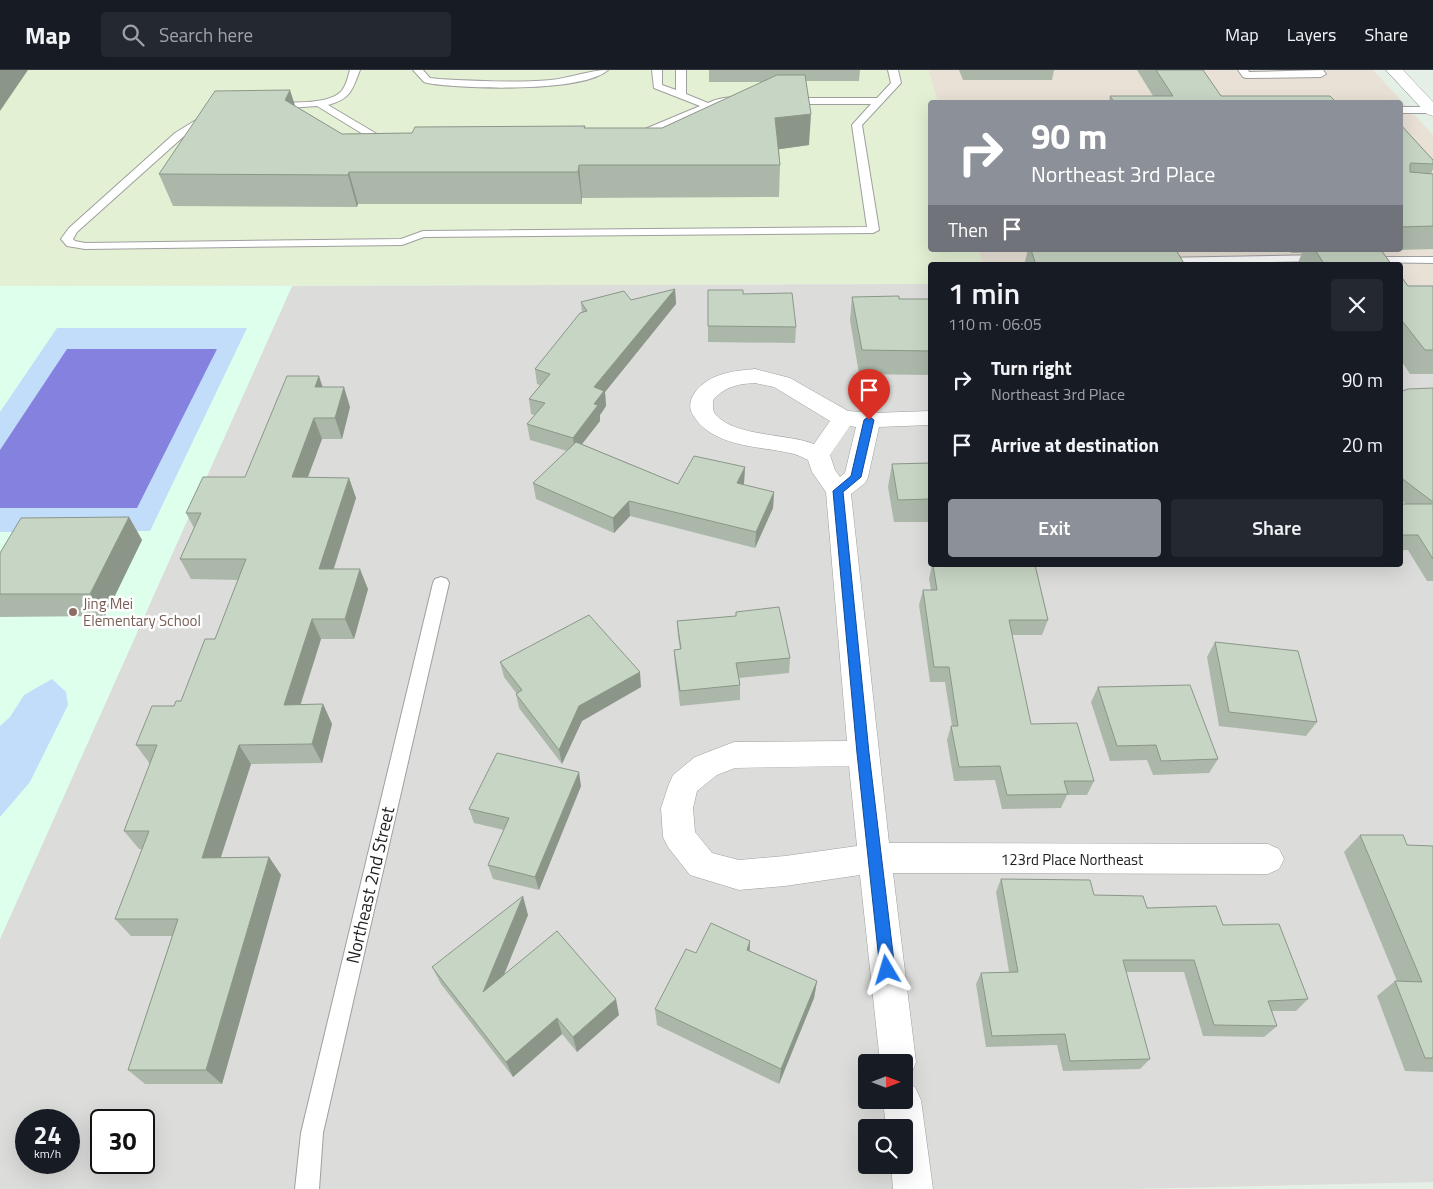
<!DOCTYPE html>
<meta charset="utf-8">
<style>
:root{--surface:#171b24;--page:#242831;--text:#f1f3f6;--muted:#9ea1a6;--line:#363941;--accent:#8c9099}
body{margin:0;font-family:"Titillium Web",sans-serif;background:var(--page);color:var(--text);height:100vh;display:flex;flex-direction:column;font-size:19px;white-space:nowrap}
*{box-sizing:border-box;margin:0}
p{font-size:16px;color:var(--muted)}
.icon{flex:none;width:28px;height:28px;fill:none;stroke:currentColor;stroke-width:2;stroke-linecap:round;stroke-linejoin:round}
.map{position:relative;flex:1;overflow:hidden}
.sheet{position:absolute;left:928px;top:192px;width:475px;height:305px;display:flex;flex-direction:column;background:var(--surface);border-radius:5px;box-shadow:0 5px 20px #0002}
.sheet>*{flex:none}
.guide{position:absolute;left:928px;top:30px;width:475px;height:152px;border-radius:5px;box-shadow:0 5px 20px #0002;background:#8c9099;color:#fff;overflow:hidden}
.needle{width:32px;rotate:90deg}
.controls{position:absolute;left:858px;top:984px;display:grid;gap:10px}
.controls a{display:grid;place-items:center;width:55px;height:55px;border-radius:5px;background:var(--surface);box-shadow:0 5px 20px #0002;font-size:25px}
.speed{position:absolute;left:15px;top:1039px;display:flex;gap:10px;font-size:25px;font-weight:700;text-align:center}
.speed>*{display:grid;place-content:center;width:65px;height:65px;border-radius:50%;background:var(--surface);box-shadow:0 5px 20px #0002;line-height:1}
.speed small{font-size:12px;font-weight:400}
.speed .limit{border:2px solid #111;border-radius:8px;background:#fff;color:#111}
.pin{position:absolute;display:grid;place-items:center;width:42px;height:42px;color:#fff;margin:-51px -21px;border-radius:50% 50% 50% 0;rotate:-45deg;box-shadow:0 0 5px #0007}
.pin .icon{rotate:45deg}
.me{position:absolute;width:55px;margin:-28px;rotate:353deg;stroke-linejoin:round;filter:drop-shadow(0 0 4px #0008)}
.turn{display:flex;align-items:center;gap:18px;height:105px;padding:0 20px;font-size:22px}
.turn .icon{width:65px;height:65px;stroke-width:2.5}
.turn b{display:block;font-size:35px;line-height:42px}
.then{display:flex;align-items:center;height:48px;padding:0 20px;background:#0003;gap:10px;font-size:19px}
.round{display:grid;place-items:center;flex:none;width:52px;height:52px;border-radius:5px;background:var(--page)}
.head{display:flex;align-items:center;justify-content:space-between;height:85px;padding:0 20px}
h1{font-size:30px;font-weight:600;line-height:38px}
.button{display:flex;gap:10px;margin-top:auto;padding:10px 20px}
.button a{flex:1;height:58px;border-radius:5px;background:var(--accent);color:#fff;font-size:20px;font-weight:600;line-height:58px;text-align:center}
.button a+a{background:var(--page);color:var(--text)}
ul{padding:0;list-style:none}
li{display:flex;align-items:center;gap:15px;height:65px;padding:0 20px}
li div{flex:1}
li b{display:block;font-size:19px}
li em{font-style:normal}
header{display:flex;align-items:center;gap:30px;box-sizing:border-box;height:70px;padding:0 25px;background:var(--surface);border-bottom:1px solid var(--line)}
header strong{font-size:24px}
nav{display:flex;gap:28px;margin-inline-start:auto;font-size:18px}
.search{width:350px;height:45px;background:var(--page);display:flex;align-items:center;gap:12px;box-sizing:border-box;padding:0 18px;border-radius:5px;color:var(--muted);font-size:19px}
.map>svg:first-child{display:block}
.residential{fill:#dcdcdb;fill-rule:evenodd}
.commercial{fill:#e3f0d3}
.industrial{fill:#e9e1d6}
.education{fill:#deffec}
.park{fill:#c1ddfa}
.pitch{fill:#8581df}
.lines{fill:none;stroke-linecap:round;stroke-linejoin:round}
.lane-casing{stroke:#9f9f9f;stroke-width:2}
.street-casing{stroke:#9f9f9f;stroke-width:1}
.lane{fill:#fff;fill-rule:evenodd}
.street{fill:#fff;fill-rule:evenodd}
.wall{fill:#abb8a9}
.shaded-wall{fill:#8b9689}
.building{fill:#c7d6c4;stroke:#8b9689}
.route{fill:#1a73e8;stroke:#114b97}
.education-dot{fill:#8d6e63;stroke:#fff;stroke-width:2}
.labels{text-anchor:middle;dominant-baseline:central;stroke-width:5;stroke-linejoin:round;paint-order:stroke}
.education-label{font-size:15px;fill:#785e54;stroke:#fff;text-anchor:start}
.street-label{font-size:15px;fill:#1e1e1e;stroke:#fff}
.near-street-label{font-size:18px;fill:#1e1e1e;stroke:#fff}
</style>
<header>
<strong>Map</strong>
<div class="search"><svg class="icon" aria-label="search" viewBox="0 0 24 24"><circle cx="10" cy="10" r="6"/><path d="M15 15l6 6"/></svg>Search here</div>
<nav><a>Map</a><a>Layers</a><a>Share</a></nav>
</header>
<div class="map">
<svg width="1433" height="1119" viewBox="0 0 1433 1119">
<rect width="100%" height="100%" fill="#e4efe5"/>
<path class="residential" d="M 930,214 L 930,495 L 1400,495 L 1400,215 L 1433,215 L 1433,1112 L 1128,1119 L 0,1119 L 0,869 L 292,216 ZM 866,992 L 904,992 L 904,1030 L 866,1030 ZM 26,1050 L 69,1050 L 69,1092 L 26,1092 ZM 101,1050 L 144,1050 L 144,1092 L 101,1092 ZM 866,1058 L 904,1058 L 904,1095 L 866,1095 Z"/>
<polygon class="commercial" points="0,0 929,0 938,32 930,32 930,180 979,180 983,195 930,195 930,214 0,216"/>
<polygon class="industrial" points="929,0 1373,0 1433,65 1433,215 1400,215 1400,195 983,195 979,180 1400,180 1400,32 938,32"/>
<polygon class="education" points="0,216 292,216 0,869"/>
<g class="park">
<polygon points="57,258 247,258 150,461 0,462 0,342"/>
<polygon points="52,609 66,622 68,635 30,712 0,747 0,656 10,647 24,625"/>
</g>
<polygon class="pitch" points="67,279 217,279 137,438 0,438 0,380"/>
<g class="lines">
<defs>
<g id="lane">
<path d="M 350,0 L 360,0 C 352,20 351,29 328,35 L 382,67 L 392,68 L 392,72 L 376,72 L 317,36 L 274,39 L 269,36 L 274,33 C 292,32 333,35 343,19 C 347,13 348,6 350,0 Z"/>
<path d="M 413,0 L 423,0 L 430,8 L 439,9 C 476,11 514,13 551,10 C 570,8 590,0 608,0 C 583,23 461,19 427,13 L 424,12 Z"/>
<path d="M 652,0 L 662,0 L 662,15 L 676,20 L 676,0 L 686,0 L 686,24 L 708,33 C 718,28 738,24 748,31 L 743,34 L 721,34 L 641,68 L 633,68 L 633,64 L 700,36 L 654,18 Z"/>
<polygon points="888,0 898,0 901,13 862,55 879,160 873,163 424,167 402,175 85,179 67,176 61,169 69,158 175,63 209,42 214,45 212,47 183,67 77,162 73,169 75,171 85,173 401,169 423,161 867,157 852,55 871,34 787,34 782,31 787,28 877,28 891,13"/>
<polygon points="1238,0 1248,0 1249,2 1323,0 1326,4 1321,7 1246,8 1243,7"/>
<polygon points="1400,37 1432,37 1433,43 1400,43"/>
<polygon points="1125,180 1140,180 1157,188 1322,185 1328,188 1322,191 1155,194"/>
<polygon points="1366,187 1433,187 1433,193 1362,192 1360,190"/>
<polygon points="441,507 447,509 449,513 323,1063 319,1119 295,1119 301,1063 433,513 435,509"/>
</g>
<g id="street">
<polygon points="1386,0 1403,0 1433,32 1433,46 1427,44"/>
<path d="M 755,299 L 790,308 L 848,341 L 873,343 L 930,341 L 930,355 L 879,357 L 868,407 L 865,413 L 851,424 L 889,773 L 1268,774 L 1279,779 L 1284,789 L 1279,799 L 1268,804 L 893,803 L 916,992 L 911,1005 L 904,1008 L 904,992 L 880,992 L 860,805 L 785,816 L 739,820 L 690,805 L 668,777 L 663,767 L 661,738 L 669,714 L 673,705 L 695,687 L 734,672 L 847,671 L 826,422 L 812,402 L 808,390 C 802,387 796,384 790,383 C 758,376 712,377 693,345 C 688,337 690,329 696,321 C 711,303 733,301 755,299 ZM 755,313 L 774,317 L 830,351 L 814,374 C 786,363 736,367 716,345 C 712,341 713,335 713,330 C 726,316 738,314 755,313 ZM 850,356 L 856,357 L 845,403 L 840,407 L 835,400 L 830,385 ZM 849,696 L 857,776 L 785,786 L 739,790 L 712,783 L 695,762 L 693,738 L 697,721 L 717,705 L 735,698 Z"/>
<polygon points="904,1012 915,1017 921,1030 933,1119 893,1119 891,1095 904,1095 904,1058 886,1058 883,1030 904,1030"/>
</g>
</defs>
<use href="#lane" class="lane-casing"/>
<use href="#street" class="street-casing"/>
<use href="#lane" class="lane"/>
<use href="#street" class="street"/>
</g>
<g class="wall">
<polygon points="709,0 860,0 859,11 806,11 809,75 779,79 780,95 779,127 582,128 582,134 358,134 357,137 173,136 159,104 295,36 342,64 412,63 585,56 585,58 662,58 763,12 709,12"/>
<polygon points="959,0 1054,0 1052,10 963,10"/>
<polygon points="1137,0 1203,0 1221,26 1336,32 1109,32 1110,26 1153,26"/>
<polygon points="1400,54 1433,90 1433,99 1431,104 1433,104 1433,179 1400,180"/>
<polygon points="1028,180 1259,180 1176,180 1185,195 1024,195"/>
<polygon points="1289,180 1381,180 1392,195 1299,195 1298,193 1302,183 1291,183"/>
<polygon points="1400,205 1408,216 1433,216 1433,304 1410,304 1400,289"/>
<polygon points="675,219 676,234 605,322 606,336 600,345 600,351 582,374 678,414 745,397 744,413 743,415 774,422 773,438 755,478 630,446 614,463 536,429 533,413 567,381 530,370 527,354 535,345 531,344 529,329 540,315 537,314 535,299 582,243 581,232 631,230"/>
<polygon points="708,220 796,257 795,273 708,272"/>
<polygon points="852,227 899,229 930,229 930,305 859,304 850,250"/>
<polygon points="323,317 350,337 342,369 322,369 308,407 349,408 356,428 334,499 368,519 354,569 321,569 301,634 323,634 332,654 322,693 251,694 221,787 269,787 281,805 222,1014 145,1014 128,1000 172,866 131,866 115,849 142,779 139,779 124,761 150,694 136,675 174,636 181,631 215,569 238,510 191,509 180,489 194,458 186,443 245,407"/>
<polygon points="1433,318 1433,511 1427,511 1408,480 1400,480 1400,434 1406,434 1400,429 1400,322"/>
<polygon points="930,393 930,452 894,452 888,417 892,394"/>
<polygon points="129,447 142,470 105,546 0,547 0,483"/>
<polygon points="932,495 1035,495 1048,550 1042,565 1012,565 1031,654 1094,711 1087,725 1067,725 1061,738 1002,739 995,710 954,711 947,670 951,656 952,656 945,612 930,612 919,535 923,520 931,520 929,509"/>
<polygon points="736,542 790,588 789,603 739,608 740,615 740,630 680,636 675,595 674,580 680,579 678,567 677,551 736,546"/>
<polygon points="1215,572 1317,652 1306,666 1219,656 1207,587"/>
<polygon points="500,592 641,617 582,651 562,694 519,638 516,624 516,623 504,607"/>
<polygon points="1098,617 1218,689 1209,703 1153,705 1147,690 1110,691 1091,632"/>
<polygon points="581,716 539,820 493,809 488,795 504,760 474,753 469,739"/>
<polygon points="1360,765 1407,775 1433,776 1433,1002 1405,1001 1377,926 1395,911 1397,911 1344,782"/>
<polygon points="1001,809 1094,825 1223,855 1308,929 1296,941 1272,941 1277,956 1264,967 1203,966 1184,902 1126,902 1150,989 1140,999 1063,1001 1057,975 986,977 976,914 981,903 1009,902 996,822"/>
<polygon points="528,845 504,905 619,945 577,982 562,964 513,1007 441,914 432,897"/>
<polygon points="750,871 750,881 817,911 814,928 779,1014 657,955 655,939 696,883"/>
</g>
<g class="shaded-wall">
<polygon points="0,0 28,0 0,41"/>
<polygon points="290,20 300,51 285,30"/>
<polygon points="811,44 809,75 774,80 775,48"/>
<polygon points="579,95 582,128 582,134 578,102"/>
<polygon points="349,102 358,134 357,137 348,105"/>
<polygon points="675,219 676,234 605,322 606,336 600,345 600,351 575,383 573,368 594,317"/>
<polygon points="319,306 326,327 315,317"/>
<polygon points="344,317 350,337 342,369 335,348"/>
<polygon points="314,348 322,369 300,428 292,407"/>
<polygon points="745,397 744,413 736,429 737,413"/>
<polygon points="349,408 356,428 327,519 319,499"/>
<polygon points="774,422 773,438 755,478 756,462"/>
<polygon points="629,431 630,446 614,463 613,448"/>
<polygon points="129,447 142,470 105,546 90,524"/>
<polygon points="360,499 368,519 354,569 345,549"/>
<polygon points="312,549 321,569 294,654 284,635"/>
<polygon points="640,602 641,617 582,651 562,694 559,680 579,636"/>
<polygon points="323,634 332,654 322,693 312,674"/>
<polygon points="239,675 251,694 215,805 202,788"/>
<polygon points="579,702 581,716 539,820 535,807"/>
<polygon points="269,787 281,805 222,1014 206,1000"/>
<polygon points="523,826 528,845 490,939 483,922"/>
<polygon points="750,871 749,889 747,880"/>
<polygon points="817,911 814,928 779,1014 781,999"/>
<polygon points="616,929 619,945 577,982 573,967"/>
<polygon points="557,948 562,964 513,1007 506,992"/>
</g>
<g class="building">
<polygon points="1156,0 1203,0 1221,26 1330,26 1336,32 1114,32 1110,26 1173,26"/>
<polygon points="777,5 805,5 811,44 775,48 780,95 579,95 578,102 349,102 348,105 159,104 215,21 290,20 285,30 342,64 412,63 415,57 585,56 584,58 662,58"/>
<polygon points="1400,54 1433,90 1433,94 1411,93 1410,95 1410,102 1433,104 1433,156 1400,157"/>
<polygon points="1031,180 1176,180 1185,195 1036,195"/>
<polygon points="1315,180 1381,180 1392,195 1325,195"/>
<polygon points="1400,205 1408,216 1433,216 1433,280 1425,280 1403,252 1400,252"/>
<polygon points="675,219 594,317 604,321 594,334 598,335 573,368 527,354 545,333 529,329 550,304 535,299 580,243 587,241 581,232 624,221 631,230"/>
<polygon points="708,220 743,220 743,224 792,223 796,257 708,256"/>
<polygon points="899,226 899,229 930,229 930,281 862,280 852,227"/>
<polygon points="287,306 319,306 315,317 344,317 335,348 314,348 292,407 349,408 319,499 360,499 345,549 312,549 284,635 323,634 312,674 239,675 202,788 269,787 206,1000 128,1000 178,849 115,849 149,761 124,761 157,675 136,675 152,636 174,636 176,631 181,631 205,569 215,569 246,489 180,489 201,443 186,443 203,407 245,407"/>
<polygon points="1433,318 1433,432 1400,407 1400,322 1408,319"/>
<polygon points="576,372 678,414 694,386 745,397 737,413 774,422 756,462 629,431 613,448 533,413"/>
<polygon points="930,393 930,429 898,430 892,394"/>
<polygon points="1400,434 1433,434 1433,489 1418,465 1400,465"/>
<polygon points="129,447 90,524 0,524 0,483 21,448"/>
<polygon points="933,495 1035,495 1048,550 1009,550 1031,654 1077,653 1094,711 1064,711 1068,724 1007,725 1000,696 959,697 951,656 958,656 949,597 934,597 923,520 937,520"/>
<polygon points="779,537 790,588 736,593 740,615 680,621 674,580 681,579 677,551 736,546 736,542"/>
<polygon points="589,545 640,602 579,636 559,680 516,624 522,620 500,592"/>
<polygon points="1215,572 1298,581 1317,652 1229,642"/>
<polygon points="1190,615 1218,689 1161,691 1156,675 1117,676 1098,617"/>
<polygon points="497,683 579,702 535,807 488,795 509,748 469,739"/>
<polygon points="1360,765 1403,765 1407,775 1433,776 1433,988 1425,988 1395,911 1422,912"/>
<polygon points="1001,809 1090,810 1094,825 1143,826 1147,838 1216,836 1223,855 1279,854 1308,929 1268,931 1277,956 1214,955 1194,890 1123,890 1150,989 1070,991 1065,964 992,966 981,903 1018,902"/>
<polygon points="523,826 483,922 557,861 616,929 573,967 557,948 506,992 432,897"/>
<polygon points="711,853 750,871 747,880 817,911 781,999 655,939 686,879 696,883"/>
</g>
<polygon class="route" points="869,346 874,350 861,407 843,422 869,683 895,900 892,905 887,907 882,905 880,900 857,683 833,421 851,406 864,350"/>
<circle class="education-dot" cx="73" cy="542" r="5"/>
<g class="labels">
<g class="education-label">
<text x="83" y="533">Jing Mei<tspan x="83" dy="17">Elementary School</tspan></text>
</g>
<g class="street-label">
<text x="1072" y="789">123rd Place Northeast</text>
</g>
<g class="near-street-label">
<text transform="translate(370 815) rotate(-77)">Northeast 2nd Street</text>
</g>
</g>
</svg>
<div class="controls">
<a><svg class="needle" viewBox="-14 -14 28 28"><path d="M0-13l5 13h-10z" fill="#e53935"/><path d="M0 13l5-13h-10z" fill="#9ea1a6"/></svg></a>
<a><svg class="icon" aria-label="search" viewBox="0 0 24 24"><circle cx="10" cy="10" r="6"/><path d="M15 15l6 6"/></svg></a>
</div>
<div class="speed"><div>24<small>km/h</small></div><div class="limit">30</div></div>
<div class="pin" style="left:869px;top:350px;background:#d93025"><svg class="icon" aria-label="arrive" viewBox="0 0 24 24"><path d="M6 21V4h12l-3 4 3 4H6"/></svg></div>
<svg class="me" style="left:887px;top:900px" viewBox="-20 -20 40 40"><path d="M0-17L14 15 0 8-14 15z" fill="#1a73e8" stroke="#fff" stroke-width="4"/></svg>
<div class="guide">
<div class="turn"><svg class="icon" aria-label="right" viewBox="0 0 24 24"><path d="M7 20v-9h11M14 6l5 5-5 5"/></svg><div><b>90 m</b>Northeast 3rd Place</div></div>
<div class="then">Then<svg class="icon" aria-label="arrive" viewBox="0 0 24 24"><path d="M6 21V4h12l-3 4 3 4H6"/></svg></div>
</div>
<section class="sheet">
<div class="head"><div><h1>1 min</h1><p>110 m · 06:05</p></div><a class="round"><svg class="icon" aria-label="close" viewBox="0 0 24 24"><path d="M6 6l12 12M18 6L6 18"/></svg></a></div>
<ul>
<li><svg class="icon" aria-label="right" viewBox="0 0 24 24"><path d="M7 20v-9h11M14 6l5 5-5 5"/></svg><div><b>Turn right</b><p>Northeast 3rd Place</p></div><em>90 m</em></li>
<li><svg class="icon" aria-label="arrive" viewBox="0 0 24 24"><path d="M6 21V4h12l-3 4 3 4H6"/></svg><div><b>Arrive at destination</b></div><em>20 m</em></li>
</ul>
<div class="button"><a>Exit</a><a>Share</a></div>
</section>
</div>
